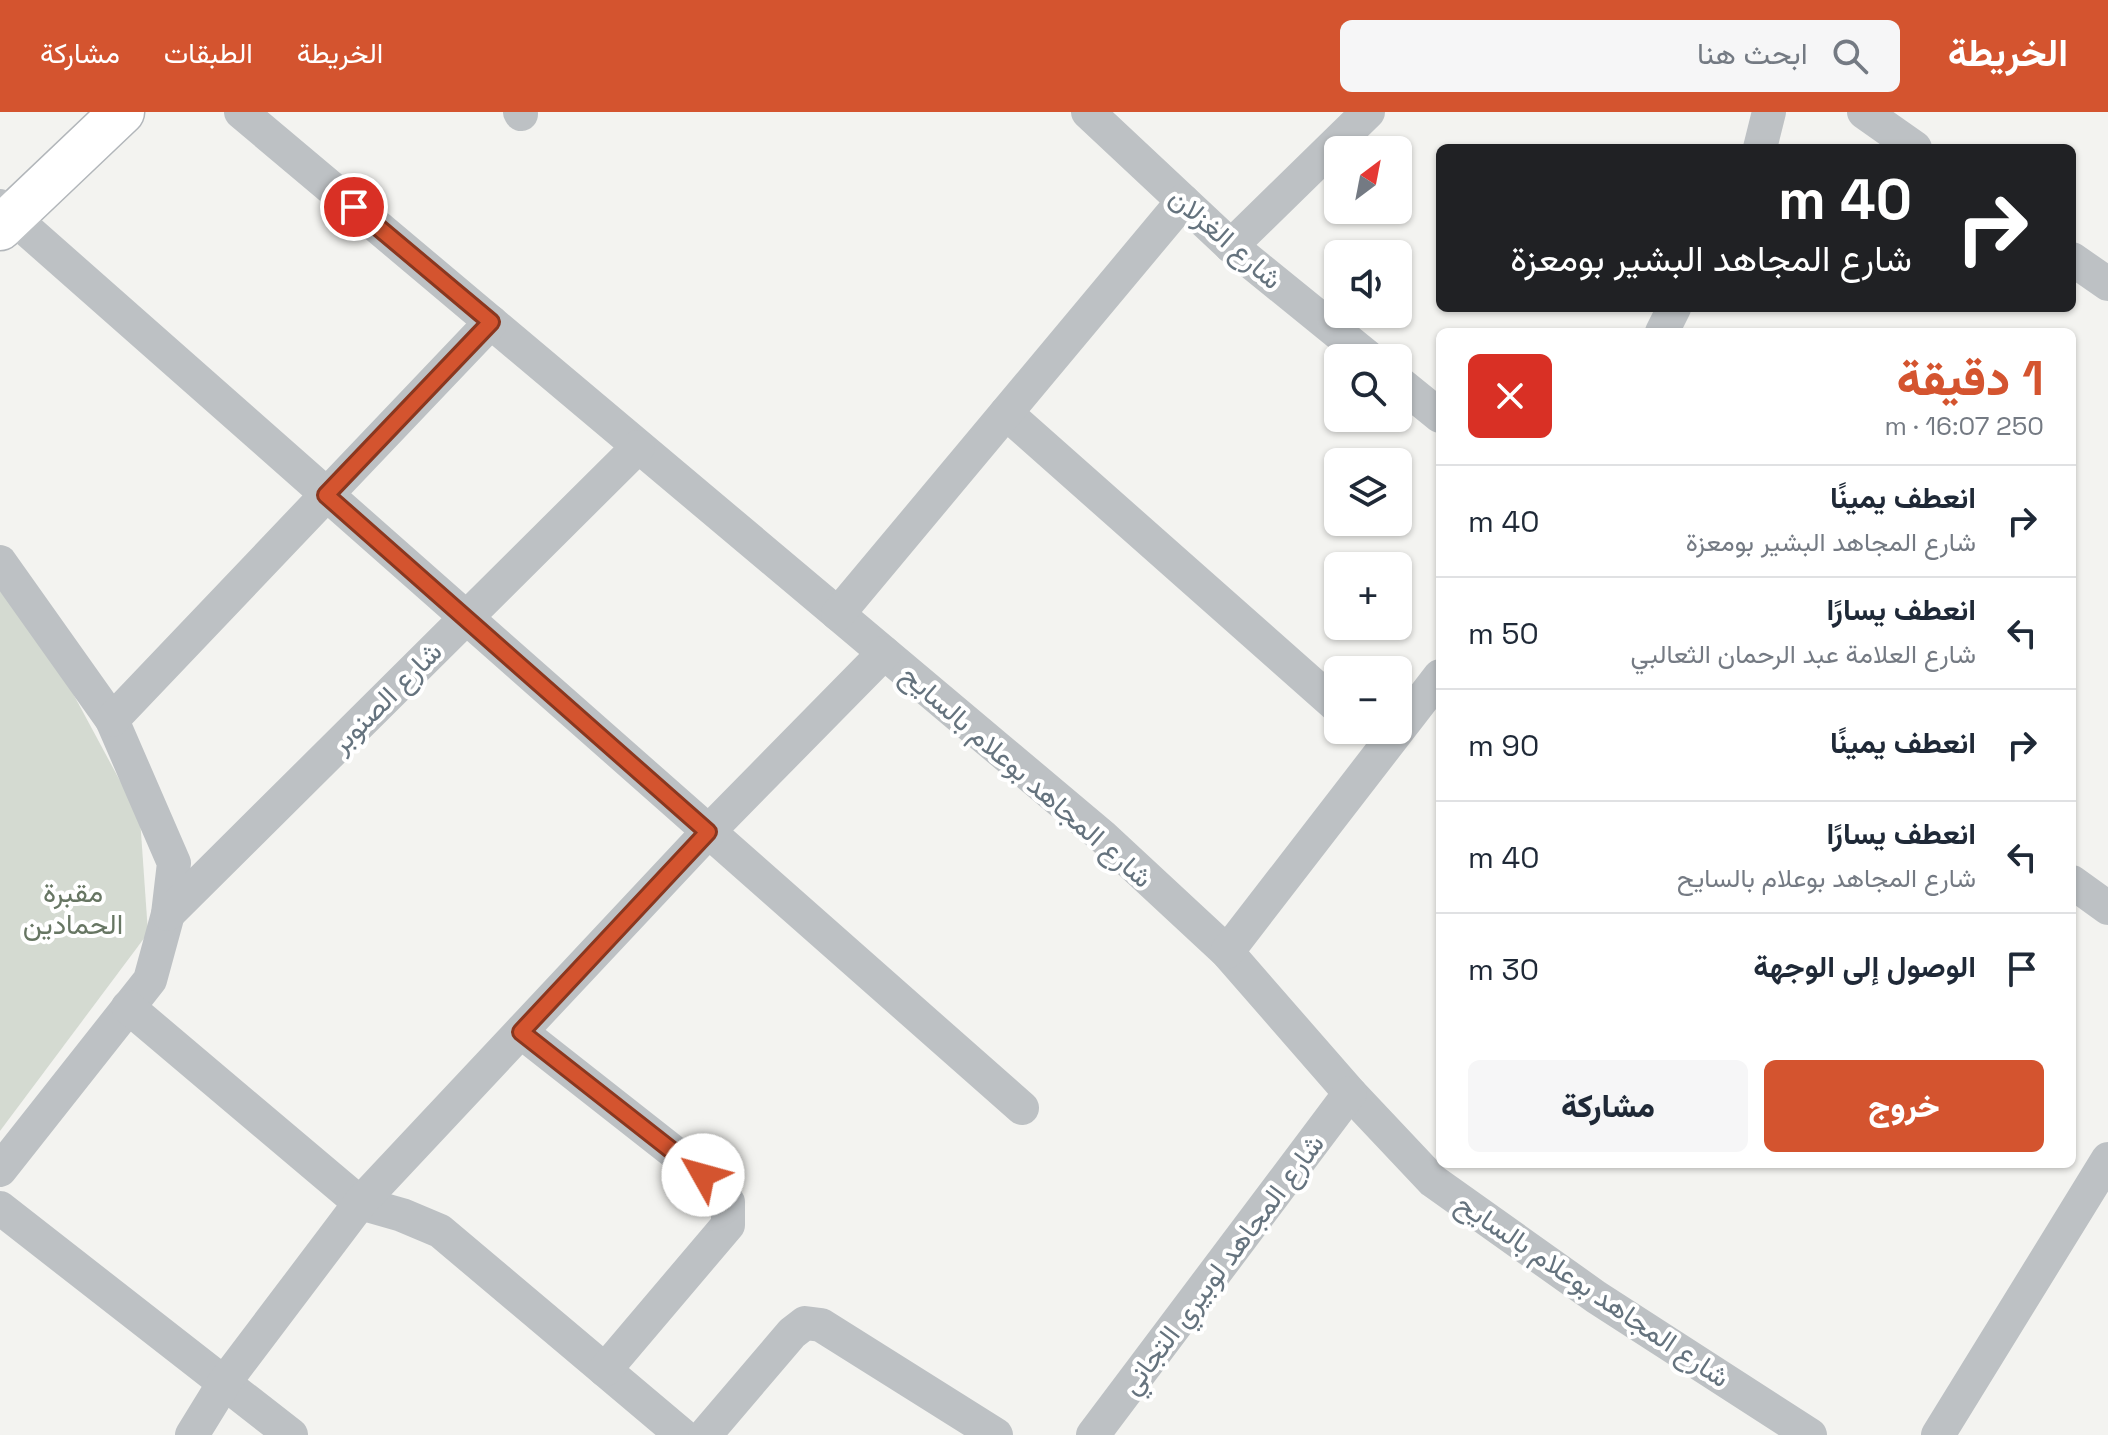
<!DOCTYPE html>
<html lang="ar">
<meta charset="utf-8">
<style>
:root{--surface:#fff;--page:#f6f6f7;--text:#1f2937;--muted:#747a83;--line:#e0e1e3;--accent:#d4542f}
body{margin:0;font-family:"Space Grotesk",Vazirmatn,sans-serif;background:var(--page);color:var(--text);direction:rtl;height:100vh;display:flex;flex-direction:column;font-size:30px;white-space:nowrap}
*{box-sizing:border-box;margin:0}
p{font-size:26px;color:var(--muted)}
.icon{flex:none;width:44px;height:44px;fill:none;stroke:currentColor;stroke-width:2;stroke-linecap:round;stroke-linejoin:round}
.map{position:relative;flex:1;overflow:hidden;direction:ltr}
.drawer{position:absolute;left:1436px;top:216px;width:640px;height:840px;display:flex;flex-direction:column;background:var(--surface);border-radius:12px;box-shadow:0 2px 6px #0004;direction:rtl}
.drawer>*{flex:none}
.guide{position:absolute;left:1436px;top:32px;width:640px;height:168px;border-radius:12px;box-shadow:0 2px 6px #0004;direction:rtl;background:#202124;color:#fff;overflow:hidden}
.needle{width:52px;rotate:32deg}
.buttons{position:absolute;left:1324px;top:24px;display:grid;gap:16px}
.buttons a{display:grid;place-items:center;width:88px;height:88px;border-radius:12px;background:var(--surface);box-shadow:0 2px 6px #0004;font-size:40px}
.pin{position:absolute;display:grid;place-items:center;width:68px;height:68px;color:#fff;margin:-34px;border:4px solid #fff;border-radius:50%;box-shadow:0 2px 8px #0007}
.me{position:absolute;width:88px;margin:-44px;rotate:308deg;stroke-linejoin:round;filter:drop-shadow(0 0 6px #0008)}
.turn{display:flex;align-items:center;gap:28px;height:168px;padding:0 32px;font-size:36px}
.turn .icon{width:104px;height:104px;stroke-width:2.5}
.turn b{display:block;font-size:56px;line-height:68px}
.round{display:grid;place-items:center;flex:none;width:84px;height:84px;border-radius:12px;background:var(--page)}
.headline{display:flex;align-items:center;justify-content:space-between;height:136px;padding:0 32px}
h1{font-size:48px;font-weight:800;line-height:60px;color:var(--accent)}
.action{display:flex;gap:16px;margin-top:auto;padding:16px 32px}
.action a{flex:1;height:92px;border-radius:12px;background:var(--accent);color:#fff;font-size:32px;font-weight:800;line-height:92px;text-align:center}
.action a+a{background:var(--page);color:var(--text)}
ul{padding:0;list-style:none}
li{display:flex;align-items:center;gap:24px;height:112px;padding:0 32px;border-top:2px solid var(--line)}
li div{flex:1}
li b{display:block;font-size:30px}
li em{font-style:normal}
header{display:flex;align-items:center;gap:48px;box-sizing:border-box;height:112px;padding:0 40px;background:var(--accent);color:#fff}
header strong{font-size:38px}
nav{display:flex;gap:44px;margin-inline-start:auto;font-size:28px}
.search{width:560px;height:72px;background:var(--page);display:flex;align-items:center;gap:20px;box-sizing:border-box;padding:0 28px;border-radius:12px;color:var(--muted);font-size:30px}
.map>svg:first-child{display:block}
.green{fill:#d4dad1}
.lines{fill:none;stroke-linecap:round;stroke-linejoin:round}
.secondary-casing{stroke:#b2b6ba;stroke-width:47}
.minor{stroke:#bdc1c4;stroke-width:34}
.secondary{stroke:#fff;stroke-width:44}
.route-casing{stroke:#8a371f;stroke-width:20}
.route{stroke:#d4542f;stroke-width:14}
.labels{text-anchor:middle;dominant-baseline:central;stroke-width:8;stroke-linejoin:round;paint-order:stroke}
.street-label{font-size:28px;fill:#65737e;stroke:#fff}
.park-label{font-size:28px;fill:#677663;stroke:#fff}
</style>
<header>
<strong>الخريطة</strong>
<div class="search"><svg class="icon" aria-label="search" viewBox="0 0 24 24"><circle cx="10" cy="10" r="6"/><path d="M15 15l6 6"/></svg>ابحث هنا</div>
<nav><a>الخريطة</a><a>الطبقات</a><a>مشاركة</a></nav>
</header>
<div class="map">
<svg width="2108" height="1323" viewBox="0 0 2108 1323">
<rect width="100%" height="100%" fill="#f3f3f0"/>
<polygon class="green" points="0,479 48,535 140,706 148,821 0,1019"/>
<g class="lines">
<defs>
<polyline id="secondary" points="0,116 122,0"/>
</defs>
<use href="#secondary" class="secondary-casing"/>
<g class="minor">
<polyline points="241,0 1102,724 1227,840 1350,981 1433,1069 1596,1185 1810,1323"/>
<polyline points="520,0 521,2"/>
<polyline points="1088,0 1231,134 1369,246"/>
<polyline points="1864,0 1915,36"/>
<polyline points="1760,36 1769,0"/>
<polyline points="0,94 1022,996"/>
<polyline points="1231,134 1368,0"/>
<polyline points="2072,147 2108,172"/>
<polyline points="1662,220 1674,196"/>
<polyline points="1398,270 1440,304"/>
<polyline points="1006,301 1338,595"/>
<polyline points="0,450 112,608 174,751 168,802 150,868 0,1058"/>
<polyline points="838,502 1183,89"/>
<polyline points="112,608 491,210"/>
<polyline points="2072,770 2108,796"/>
<polyline points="168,802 638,335"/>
<polyline points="1227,840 1440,564"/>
<polyline points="128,895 360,1091 402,1103 440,1119 682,1323"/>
<polyline points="521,920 703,1063 728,1090 728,1113 605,1258"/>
<polyline points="0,1096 291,1323"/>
<polyline points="192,1323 224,1271 360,1091 708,720 884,541"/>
<polyline points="705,1323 792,1221 805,1211 821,1213 996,1323"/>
<polyline points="1093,1323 1350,981"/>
<polyline points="1938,1323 2108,1047"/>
</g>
<use href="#secondary" class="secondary"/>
</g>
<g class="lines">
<defs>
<polyline id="route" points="354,95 491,210 326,383 708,720 521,920 703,1063"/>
</defs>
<use href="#route" class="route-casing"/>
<use href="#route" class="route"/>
</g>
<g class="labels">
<g class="street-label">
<text transform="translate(1226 126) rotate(41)">شارع الغزلان</text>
<text transform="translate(386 585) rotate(-45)">شارع الصنوبر</text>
<text transform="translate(1027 664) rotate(41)">شارع المجاهد بوعلام بالسايح</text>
<text transform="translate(1222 1152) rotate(-53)">شارع المجاهد لوبيري التجاني</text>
<text transform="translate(1593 1178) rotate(34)">شارع المجاهد بوعلام بالسايح</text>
</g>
<g class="park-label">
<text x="73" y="780">مقبرة<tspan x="73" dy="32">الحمادين</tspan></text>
</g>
</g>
</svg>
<div class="buttons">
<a><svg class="needle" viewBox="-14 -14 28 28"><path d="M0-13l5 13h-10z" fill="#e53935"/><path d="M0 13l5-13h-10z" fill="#747a83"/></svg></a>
<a><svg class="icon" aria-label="sound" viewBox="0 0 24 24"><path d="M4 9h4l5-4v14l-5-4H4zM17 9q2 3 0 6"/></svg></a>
<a><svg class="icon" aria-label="search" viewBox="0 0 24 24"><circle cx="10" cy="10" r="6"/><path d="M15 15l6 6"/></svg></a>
<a><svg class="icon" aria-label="layers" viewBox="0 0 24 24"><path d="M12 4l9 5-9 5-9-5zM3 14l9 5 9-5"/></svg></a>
<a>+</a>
<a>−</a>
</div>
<div class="pin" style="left:354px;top:95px;background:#d93025"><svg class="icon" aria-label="arrive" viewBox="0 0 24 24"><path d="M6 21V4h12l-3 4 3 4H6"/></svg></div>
<svg class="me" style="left:703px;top:1063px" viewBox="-20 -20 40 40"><circle r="19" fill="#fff"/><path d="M0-13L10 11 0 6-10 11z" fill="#d4542f"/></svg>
<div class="guide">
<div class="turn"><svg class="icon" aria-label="right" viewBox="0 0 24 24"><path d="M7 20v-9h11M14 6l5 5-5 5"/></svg><div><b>40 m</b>شارع المجاهد البشير بومعزة</div></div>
</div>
<section class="drawer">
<div class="headline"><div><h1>1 دقيقة</h1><p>250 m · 16:07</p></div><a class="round" style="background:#d93025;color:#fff"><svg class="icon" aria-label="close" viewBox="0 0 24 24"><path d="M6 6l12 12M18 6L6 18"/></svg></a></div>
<ul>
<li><svg class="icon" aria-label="right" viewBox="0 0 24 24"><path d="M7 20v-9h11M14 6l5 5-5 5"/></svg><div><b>انعطف يمينًا</b><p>شارع المجاهد البشير بومعزة</p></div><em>40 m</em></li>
<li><svg class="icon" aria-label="left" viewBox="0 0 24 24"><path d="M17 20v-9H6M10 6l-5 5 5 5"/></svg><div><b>انعطف يسارًا</b><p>شارع العلامة عبد الرحمان الثعالبي</p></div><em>50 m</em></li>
<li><svg class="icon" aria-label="right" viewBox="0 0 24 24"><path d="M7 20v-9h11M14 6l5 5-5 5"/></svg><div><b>انعطف يمينًا</b></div><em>90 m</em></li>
<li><svg class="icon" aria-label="left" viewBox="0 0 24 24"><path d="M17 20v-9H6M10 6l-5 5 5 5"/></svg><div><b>انعطف يسارًا</b><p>شارع المجاهد بوعلام بالسايح</p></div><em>40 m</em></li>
<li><svg class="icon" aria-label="arrive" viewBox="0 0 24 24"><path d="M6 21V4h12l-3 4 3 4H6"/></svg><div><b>الوصول إلى الوجهة</b></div><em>30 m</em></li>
</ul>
<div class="action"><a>خروج</a><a>مشاركة</a></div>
</section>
</div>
